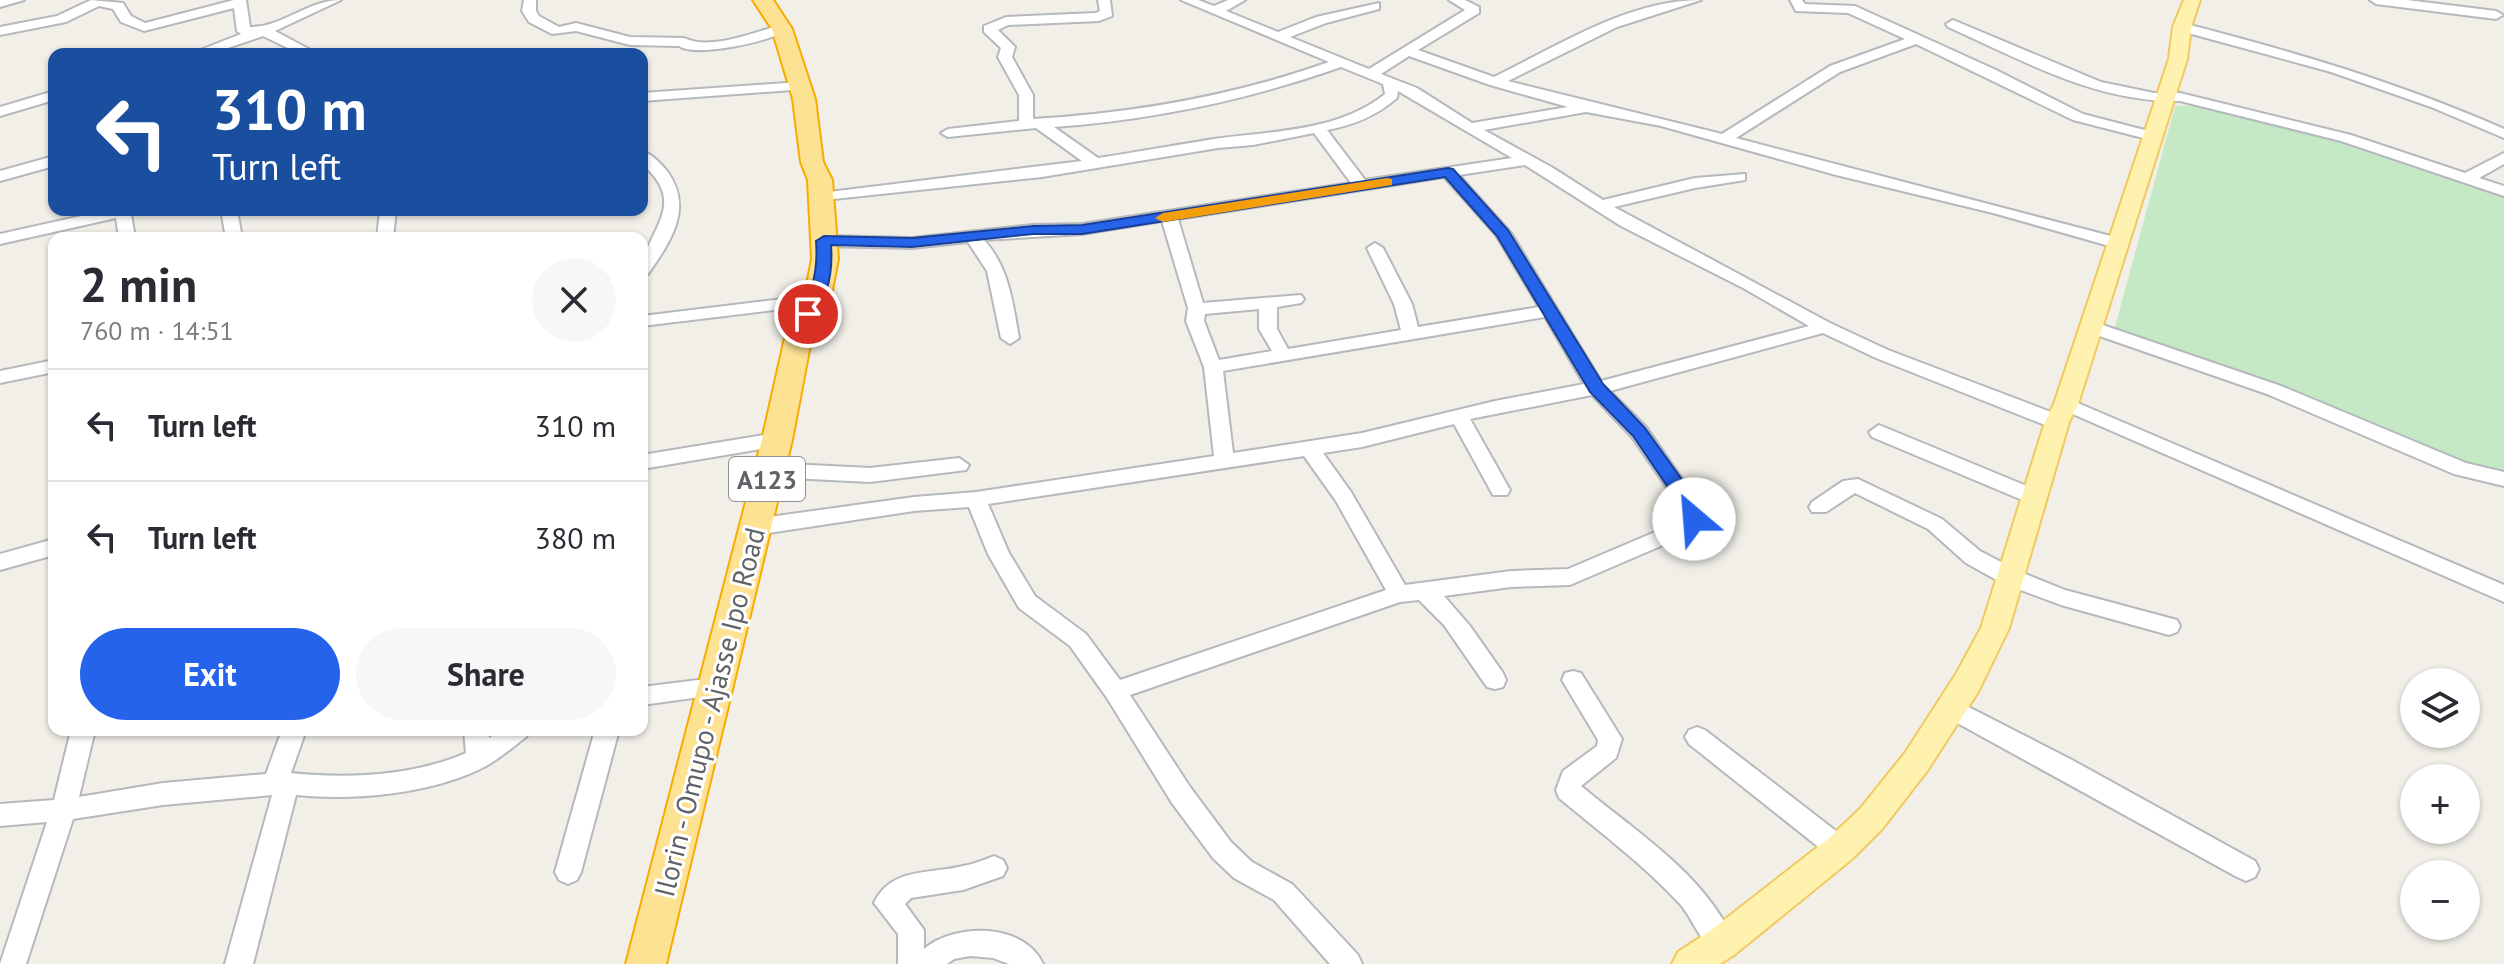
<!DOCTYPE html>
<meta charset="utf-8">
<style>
:root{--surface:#fff;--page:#f7f7f7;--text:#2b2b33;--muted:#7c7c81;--line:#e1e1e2;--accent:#2563eb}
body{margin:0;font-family:"PT Sans",sans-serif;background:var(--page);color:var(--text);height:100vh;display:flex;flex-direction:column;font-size:30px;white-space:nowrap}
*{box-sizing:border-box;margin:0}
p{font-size:26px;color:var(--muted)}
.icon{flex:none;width:44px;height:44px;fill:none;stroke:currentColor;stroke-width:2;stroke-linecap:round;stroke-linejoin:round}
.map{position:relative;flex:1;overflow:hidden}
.side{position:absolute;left:48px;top:232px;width:600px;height:504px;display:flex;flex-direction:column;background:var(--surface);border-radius:16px;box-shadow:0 2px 6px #0004}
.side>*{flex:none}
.guide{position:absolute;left:48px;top:48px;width:600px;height:168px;border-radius:16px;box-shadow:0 2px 6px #0004;background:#1a4fa0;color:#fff;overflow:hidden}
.fabs{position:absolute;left:2400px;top:668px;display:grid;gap:16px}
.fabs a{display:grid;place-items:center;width:80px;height:80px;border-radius:50%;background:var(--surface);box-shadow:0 2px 6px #0004;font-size:40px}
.pin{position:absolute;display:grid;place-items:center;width:68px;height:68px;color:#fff;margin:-34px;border:4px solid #fff;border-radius:50%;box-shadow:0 2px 8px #0007}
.me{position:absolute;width:88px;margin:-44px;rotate:333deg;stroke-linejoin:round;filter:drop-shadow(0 0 6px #0008)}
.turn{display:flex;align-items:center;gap:28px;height:168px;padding:0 32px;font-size:36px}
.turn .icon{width:104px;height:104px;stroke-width:2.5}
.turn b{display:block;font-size:56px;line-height:68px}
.round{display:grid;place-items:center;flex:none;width:84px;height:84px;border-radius:42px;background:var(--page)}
.overview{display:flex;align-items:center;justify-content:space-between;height:136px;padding:0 32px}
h1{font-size:48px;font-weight:700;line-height:60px}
.cta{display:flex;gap:16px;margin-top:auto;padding:16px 32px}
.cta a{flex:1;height:92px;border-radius:48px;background:var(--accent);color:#fff;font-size:32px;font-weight:700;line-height:92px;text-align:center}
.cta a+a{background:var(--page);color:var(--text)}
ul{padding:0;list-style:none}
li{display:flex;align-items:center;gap:24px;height:112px;padding:0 32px;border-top:2px solid var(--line)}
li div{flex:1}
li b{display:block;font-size:30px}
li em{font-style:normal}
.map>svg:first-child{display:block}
.green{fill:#c5e8c5}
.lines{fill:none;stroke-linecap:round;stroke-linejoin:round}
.minor-casing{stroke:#b5b8bc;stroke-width:4}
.major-casing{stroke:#f2c960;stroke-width:4}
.highway-casing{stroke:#f9ab00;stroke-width:4}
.minor{fill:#fff;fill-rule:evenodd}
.major{fill:#fff2af;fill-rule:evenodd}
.highway{fill:#fde293;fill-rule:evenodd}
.route{fill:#2563eb;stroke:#184099;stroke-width:2}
.slow{fill:#f59e0b}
.labels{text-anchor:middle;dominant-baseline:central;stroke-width:6;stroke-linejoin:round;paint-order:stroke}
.shield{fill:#fff;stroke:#8f9295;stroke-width:2}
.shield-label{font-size:26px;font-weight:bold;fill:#5f6368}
.street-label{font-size:28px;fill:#5f6368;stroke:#fff}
</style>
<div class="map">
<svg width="2504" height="964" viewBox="0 0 2504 964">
<rect width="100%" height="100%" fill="#f1efe8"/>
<polygon class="green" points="2202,105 2347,144 2504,196 2504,480 2461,469 2112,338 2175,106"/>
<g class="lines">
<defs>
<g id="minor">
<polygon points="0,0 24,0 0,7"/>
<path d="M 91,0 L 123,3 L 131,16 L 145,23 L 234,0 L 246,0 L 250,27 C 283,27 308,0 341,0 L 275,31 L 318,54 L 300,54 L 263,36 L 210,54 L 190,54 L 241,34 L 237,31 L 234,8 L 144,31 L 121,22 L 113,9 L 99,6 L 66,22 L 0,35 L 0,27 L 57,16 Z"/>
<path d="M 524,0 L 536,0 L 536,11 L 539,16 L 559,27 L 576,23 L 630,37 L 684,38 C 712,51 753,32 782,25 L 789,29 C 773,41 695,58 679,46 L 630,45 L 576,31 L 552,34 L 529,22 L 522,11 Z"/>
<path d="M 1098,0 L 1110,0 L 1112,16 L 1099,21 L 1008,25 L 998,30 L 1015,47 L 1012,57 L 1033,95 L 1033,119 C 1134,113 1233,96 1329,62 L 1181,0 L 1198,0 L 1214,6 L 1228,0 L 1245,0 L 1226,11 L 1278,32 L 1316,17 L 1379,3 L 1379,9 L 1326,23 L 1290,37 L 1369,69 L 1465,10 L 1449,0 L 1465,0 L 1479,7 L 1479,13 L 1418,50 L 1494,77 C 1558,46 1628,0 1701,0 L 1617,27 L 1508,81 L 1722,134 L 1830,66 L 1905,39 L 1848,13 L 1796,11 L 1790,0 L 1802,0 L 1805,4 L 1855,6 L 1996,70 L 2083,114 L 2156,133 L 2158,136 L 2151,140 L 2073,120 L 1916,44 L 1840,72 L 1736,138 L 2126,240 L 2128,244 L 2120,249 L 1993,213 L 1836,175 L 1661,126 L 1586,112 L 1484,130 L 1553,168 L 1603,200 L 1695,178 L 1745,174 L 1745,180 L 1695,188 L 1614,207 L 1830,323 L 1888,350 L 2064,417 L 2067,422 L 2057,428 L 2050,427 L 1876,358 L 1823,333 L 1610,391 L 1646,427 L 1700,505 C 1705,513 1703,523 1698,530 L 1570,585 L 1511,587 L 1444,596 L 1470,626 L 1503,673 L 1506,680 L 1503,687 L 1495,689 L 1487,687 L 1444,625 L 1419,600 L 1400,602 L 1130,695 L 1190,787 L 1231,842 L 1252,862 L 1292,884 L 1358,955 L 1362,964 L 1330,964 L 1274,900 L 1234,878 L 1213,858 L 1172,803 L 1107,698 L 1070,646 L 1019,608 L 988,554 L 969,507 L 914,511 L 755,535 L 748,532 L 745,527 L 748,522 L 755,519 L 914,497 L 976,492 L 1214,456 L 1204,367 L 1186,321 L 1188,308 L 1162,221 L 1082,234 L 984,240 C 1009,267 1013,304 1019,338 L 1010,344 L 1001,338 L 987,271 L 968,242 L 912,248 L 824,246 L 816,241 L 824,236 L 912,238 L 1033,225 L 1082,224 L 1351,183 L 1314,133 L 1253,145 L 1218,148 L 1042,177 L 815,201 L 813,198 L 821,193 L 1082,161 L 1036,128 L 948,137 L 941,133 L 948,129 L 1019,121 L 1019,95 L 998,57 L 1001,48 L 984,32 L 984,26 L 1006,17 L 1096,13 L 1100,11 ZM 1409,56 L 1490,85 L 1568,107 L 1472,123 L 1417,88 L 1381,74 ZM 1341,67 L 1383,84 L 1385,94 C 1338,132 1271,131 1214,139 C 1176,145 1137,152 1098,158 L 1054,127 C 1152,120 1248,100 1341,67 ZM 1398,91 L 1512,158 L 1365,180 L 1327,130 C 1354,125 1376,116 1397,98 ZM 1525,165 L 1621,226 L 1745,289 L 1809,326 L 1601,381 L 1511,233 L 1459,175 ZM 1444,177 L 1496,235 L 1539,307 L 1418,327 L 1412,304 L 1383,248 L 1375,243 L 1367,248 L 1394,304 L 1401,330 L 1288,349 L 1277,329 L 1277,307 L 1301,303 L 1304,299 L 1301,295 L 1203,303 L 1178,219 ZM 1259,309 L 1259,329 L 1272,351 L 1219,360 L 1204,321 L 1205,314 ZM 1545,317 L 1584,384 L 1495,401 L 1362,433 L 1233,453 L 1223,371 ZM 1592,395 L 1632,437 L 1683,511 L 1681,521 L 1568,569 L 1511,571 L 1405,585 L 1351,492 L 1323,453 L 1362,447 L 1454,424 L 1493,495 L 1507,495 L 1510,490 L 1470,419 ZM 1304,456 L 1336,501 L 1386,590 L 1120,680 L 1086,634 L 1035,596 L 1009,553 L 988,504 Z"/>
<polygon points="2370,0 2407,0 2496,11 2503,15 2496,19 2376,4"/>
<path d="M 1953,20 L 2101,82 L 2154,93 L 2180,93 L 2351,135 L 2465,173 L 2504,153 L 2504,164 L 2479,178 L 2504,186 L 2504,196 L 2341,141 L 2180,101 C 2097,103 2022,60 1948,27 L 1946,24 Z"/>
<path d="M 2182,23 C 2292,51 2400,83 2504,129 L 2504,138 L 2431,107 L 2331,72 L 2177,30 L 2175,27 Z"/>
<polygon points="800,82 805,83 805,89 642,101 642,93"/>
<polygon points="54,91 54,100 0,116 0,107"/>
<path d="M 642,151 C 652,154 660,163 667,171 C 694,208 671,241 648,274 L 642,275 C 642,231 692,207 642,164 Z"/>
<polygon points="54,156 54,166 0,181 0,171"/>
<polygon points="108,210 138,210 131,214 135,238 119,238 116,218 0,244 0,234"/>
<polygon points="221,210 237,210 242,238 226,238"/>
<polygon points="380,210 396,210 393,238 377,238"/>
<polygon points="817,295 826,300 823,304 642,326 642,316"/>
<polygon points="2091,321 2281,386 2466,463 2504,472 2504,486 2454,474 2267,394 2085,331 2082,327"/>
<polygon points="54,360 54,372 0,383 0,371"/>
<polygon points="2066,398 2504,585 2504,602 2059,408 2057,404"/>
<polygon points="1879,425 2041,492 2044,497 2041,502 2027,502 1872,437 1869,432"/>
<polygon points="777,433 787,440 784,445 642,469 642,455"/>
<polygon points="959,458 969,465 966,470 870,482 770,477 760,470 770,463 870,468"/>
<polygon points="1858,479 1942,519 1980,551 2018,571 2065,590 2177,620 2180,626 2177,632 2169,635 2061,605 2002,583 1966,563 1928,529 1855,493 1826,512 1812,512 1809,507 1812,502 1843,481"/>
<polygon points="54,539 54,555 0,570 0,554"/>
<path d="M 1573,671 L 1581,673 L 1622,739 L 1616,758 L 1581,786 C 1636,832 1706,875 1735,943 L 1731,952 L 1722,956 C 1702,948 1694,920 1680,904 C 1644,865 1600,832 1559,798 L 1556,790 L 1563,771 L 1597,746 L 1598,740 L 1562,680 L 1565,673 Z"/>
<polygon points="714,678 722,680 726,687 722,694 642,705 642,687"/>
<polygon points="1949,697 2072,760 2255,861 2259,869 2255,877 2246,881 2237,877 1941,714 1937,707 1941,700"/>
<polygon points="1697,727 1705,730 1849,841 1853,849 1849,857 1840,860 1831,857 1689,744 1685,737 1689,730"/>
<path d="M 71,730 L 95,730 L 79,797 L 163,783 L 266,774 L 282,730 L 306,730 L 291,773 C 348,779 413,776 466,753 L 464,730 L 488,730 L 489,738 L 500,730 L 530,730 L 526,737 C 513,747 500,758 486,766 C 433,794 354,801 296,795 L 253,964 L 225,964 L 272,795 L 163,805 L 73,819 L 26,964 L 0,964 L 47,822 L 0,826 L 0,804 L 54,800 Z"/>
<polygon points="595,730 619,730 581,872 577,880 568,884 559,880 555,872"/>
<path d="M 994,856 L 1003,860 L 1007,868 L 1003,876 L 963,890 L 911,898 L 905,904 L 924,930 L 924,949 C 954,923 1024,922 1043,964 L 1009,964 L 993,958 L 970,956 L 954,959 L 947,964 L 898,964 L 898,934 L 874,903 C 890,867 932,874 963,866 C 974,864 984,860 994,856 Z"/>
</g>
<polygon id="major" points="2184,0 2200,0 2191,27 2187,59 2078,404 2069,422 2009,628 1978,692 1927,771 1882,829 1852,859 1734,955 1720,964 1672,964 1678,952 1710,931 1828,839 1860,809 1905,753 1956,674 1981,628 2045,422 2054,404 2169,59 2173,27"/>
<polygon id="highway" points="753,0 773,0 792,29 815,99 823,162 832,180 838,259 830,300 813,329 792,440 666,964 626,964 762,440 787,329 804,300 812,259 808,180 801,162 793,99 772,29"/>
</defs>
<use href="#minor" class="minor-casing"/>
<use href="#major" class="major-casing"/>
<use href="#highway" class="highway-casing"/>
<use href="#minor" class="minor"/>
<use href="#major" class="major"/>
<use href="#highway" class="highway"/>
</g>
<path class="route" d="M 1448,168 L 1453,169 L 1508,230 L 1603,384 L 1645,428 L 1700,505 L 1703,519 L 1700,524 L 1687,524 L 1684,511 L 1633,436 L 1590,392 L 1497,236 L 1445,177 L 1082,234 L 1033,234 L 912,247 L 831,245 C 833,271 828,296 814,318 L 808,319 L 800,314 C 813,292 818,266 816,241 L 824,236 L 912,238 L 1033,226 L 1082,225 Z"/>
<polygon class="slow" points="1387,178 1392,179 1392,185 1163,222 1155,218 1163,213"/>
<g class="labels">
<rect class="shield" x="729" y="457" width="76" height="44" rx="6"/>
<g class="shield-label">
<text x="767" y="479">A123</text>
</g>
<g class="street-label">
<text transform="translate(709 712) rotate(-76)">Ilorin - Omupo - Ajasse Ipo Road</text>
</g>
</g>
</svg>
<div class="fabs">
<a><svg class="icon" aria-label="layers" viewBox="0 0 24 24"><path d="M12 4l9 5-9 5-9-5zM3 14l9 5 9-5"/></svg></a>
<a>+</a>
<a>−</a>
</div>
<div class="pin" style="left:808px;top:314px;background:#d93025"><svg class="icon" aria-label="arrive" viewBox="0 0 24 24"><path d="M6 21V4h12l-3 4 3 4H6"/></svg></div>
<svg class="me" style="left:1694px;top:519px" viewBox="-20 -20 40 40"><circle r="19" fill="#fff"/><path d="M0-13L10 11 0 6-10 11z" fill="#2563eb"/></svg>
<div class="guide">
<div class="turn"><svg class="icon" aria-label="left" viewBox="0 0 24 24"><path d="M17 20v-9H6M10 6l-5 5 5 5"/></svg><div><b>310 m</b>Turn left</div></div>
</div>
<section class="side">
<div class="overview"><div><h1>2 min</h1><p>760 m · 14:51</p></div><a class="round"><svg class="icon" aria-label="close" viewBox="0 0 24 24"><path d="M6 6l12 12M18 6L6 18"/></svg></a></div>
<ul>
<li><svg class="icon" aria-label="left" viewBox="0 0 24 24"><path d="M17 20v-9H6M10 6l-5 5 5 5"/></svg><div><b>Turn left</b></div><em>310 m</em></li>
<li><svg class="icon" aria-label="left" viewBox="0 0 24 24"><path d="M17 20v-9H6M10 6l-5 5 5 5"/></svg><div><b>Turn left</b></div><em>380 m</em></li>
</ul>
<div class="cta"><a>Exit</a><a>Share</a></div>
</section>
</div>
